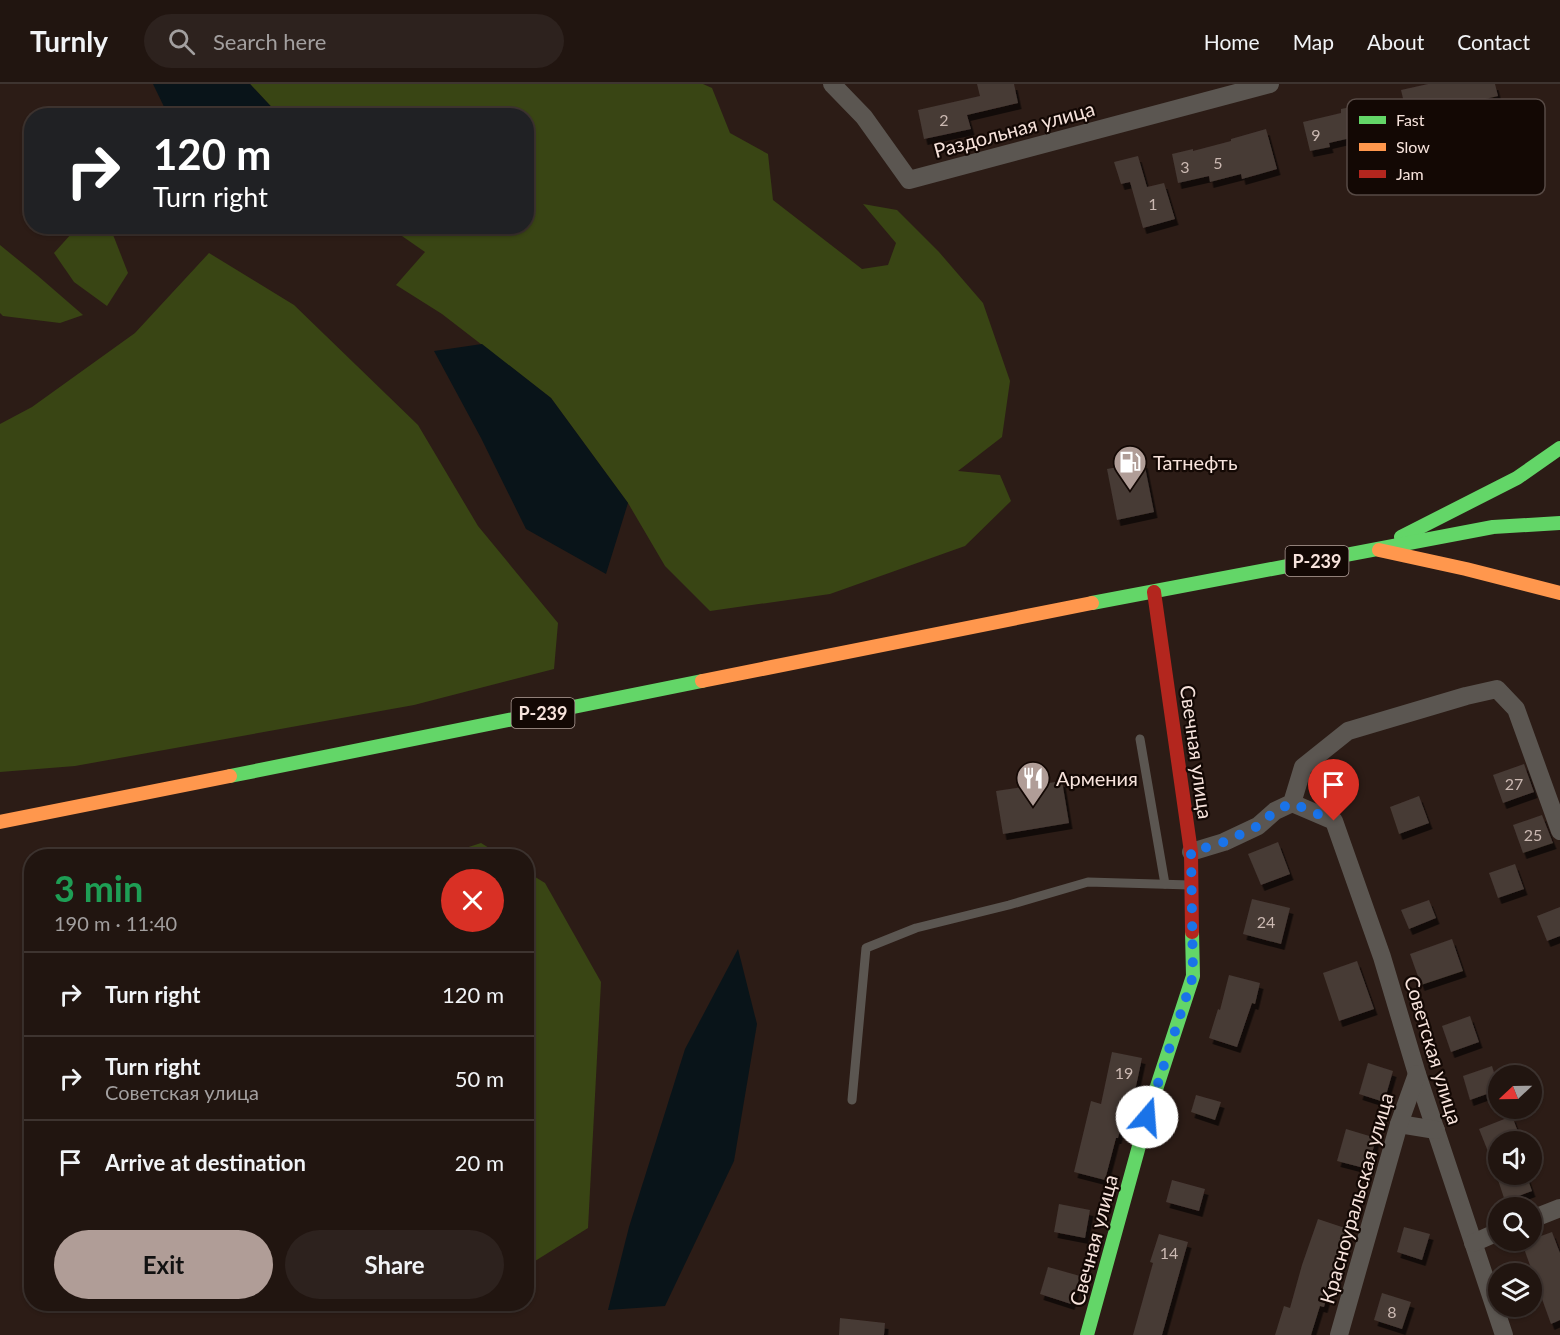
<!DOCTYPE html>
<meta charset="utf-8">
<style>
:root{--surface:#211510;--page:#2d221e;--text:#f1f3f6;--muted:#a29f9f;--line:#3e3430;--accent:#b09d97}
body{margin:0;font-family:Lato,sans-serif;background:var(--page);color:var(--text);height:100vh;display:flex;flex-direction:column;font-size:22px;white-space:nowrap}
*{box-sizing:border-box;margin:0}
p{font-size:20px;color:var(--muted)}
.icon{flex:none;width:33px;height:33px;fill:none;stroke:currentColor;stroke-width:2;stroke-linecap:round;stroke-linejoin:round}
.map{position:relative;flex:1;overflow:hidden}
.side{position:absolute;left:24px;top:765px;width:510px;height:462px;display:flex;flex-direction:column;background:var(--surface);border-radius:24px;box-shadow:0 2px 4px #0004,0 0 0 2px var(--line)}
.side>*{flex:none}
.hud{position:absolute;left:24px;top:24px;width:510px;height:126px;border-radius:24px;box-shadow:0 2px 4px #0004,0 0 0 2px var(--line);background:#202124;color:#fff;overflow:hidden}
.needle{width:39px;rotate:248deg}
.buttons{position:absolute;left:1488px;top:981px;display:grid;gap:12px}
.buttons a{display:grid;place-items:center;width:54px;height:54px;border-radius:50%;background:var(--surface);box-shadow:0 2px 4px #0004,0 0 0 2px var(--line);font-size:30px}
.pin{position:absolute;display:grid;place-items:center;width:51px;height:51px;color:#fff;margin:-62px -26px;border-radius:50% 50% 50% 0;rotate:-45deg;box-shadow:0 0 6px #0007}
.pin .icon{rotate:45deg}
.me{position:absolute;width:66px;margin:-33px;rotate:18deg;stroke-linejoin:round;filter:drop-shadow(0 0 4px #0008)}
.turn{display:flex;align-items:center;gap:21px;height:126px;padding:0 30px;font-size:27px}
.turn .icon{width:78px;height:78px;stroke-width:2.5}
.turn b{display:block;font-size:42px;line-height:51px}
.round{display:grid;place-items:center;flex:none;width:63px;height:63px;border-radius:32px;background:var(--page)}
.summary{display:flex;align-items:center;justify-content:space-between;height:102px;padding:0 30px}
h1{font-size:36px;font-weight:700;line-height:45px;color:#1e9e55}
.cta{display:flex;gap:12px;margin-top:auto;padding:12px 30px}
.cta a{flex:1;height:69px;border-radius:36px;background:var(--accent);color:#111;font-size:24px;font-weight:700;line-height:69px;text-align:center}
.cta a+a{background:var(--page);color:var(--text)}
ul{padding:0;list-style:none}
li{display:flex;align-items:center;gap:18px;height:84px;padding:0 30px;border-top:2px solid var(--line)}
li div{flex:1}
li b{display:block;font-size:22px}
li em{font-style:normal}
header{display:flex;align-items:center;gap:36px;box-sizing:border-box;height:84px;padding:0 30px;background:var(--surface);border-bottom:2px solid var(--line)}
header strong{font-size:28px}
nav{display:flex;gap:33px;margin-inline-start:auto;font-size:21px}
.search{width:420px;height:54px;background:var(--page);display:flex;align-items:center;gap:15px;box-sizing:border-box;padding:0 21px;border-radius:33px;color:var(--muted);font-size:22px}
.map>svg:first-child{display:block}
.green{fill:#394514}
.water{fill:#091419}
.building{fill:#473a35;filter:url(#shadow)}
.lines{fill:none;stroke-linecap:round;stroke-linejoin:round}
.lane{stroke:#5b5651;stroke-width:9}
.street{stroke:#5b5651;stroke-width:18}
.fast{stroke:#63d668;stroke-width:14}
.slow{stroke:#ff974d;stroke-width:14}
.jam{stroke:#b3261e;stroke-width:14}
.route{stroke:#1a73e8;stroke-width:10;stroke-dasharray:0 18}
.labels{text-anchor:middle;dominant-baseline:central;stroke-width:4.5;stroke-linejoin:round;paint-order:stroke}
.number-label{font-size:16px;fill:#cbb9b2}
.shield{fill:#130804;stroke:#b3a19b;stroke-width:1.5}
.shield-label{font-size:18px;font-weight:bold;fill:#f7e3dc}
.street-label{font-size:20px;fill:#f7e3dc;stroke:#130804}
.poi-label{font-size:20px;fill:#f7e3dc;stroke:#130804;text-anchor:start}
.key{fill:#130804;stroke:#574a45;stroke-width:1.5}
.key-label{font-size:16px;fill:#f7e3dc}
</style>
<header>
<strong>Turnly</strong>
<div class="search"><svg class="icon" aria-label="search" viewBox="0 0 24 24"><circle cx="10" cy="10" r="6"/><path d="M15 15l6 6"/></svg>Search here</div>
<nav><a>Home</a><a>Map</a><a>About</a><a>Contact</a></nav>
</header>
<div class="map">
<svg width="1560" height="1251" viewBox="0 0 1560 1251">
<defs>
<filter id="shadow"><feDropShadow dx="3.5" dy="6" stdDeviation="0" flood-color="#0009"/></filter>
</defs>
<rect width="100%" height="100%" fill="#2c1c16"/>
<g class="green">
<polygon points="250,0 703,0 712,4 730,49 768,70 773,116 862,185 888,181 896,159 863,120 897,126 939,168 983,219 1010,297 1002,353 958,387 1000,391 1011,417 965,462 830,510 710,527 665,482 628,419 551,314 442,230 396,201 425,168 389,143 526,142 526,32 279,31"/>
<polygon points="110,143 128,189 107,222 74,198 54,169 72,149"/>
<polygon points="0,161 38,192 83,231 60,239 3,232 0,229"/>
<polygon points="209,169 294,221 418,341 478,442 558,539 554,585 414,621 75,682 0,688 0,340 32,323 135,249"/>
<polygon points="481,759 502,772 441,772"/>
<polygon points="527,788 545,799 601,898 588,1144 527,1182"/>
</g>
<g class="water">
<polygon points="153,0 250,0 279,31 168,31"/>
<polygon points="482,260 551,314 628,419 606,490 526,445 481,354 434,267"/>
<polygon points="738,865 757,940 734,1077 665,1222 608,1226 629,1143 685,965"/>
</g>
<g class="building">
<polygon points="977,0 1014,0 1018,19 967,31 971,45 924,55 918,26 980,12"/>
<polygon points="1428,0 1495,0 1498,12 1442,25 1443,27 1408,35 1401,6"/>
<polygon points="1365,20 1372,49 1329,59 1330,63 1310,67 1303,38 1341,29 1341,25"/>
<polygon points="1266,45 1277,85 1242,95 1241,90 1210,98 1209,92 1178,99 1172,70 1193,65 1193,67 1231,57 1231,55"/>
<polygon points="1138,72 1147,103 1164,99 1175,135 1143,144 1130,98 1121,100 1114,78"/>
<polygon points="1144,378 1154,428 1117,436 1107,385"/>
<polygon points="1524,680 1534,708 1503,719 1493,691"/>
<polygon points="1062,697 1069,739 1003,750 996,707"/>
<polygon points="1419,712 1429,739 1399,750 1390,723"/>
<polygon points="1542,731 1553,759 1523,769 1513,741"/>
<polygon points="1278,758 1290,790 1261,801 1248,770"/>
<polygon points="1515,780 1524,805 1498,814 1489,789"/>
<polygon points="1252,815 1290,824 1281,860 1243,850"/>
<polygon points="1429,816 1436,834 1409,845 1401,826"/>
<polygon points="1560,823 1560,852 1547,857 1537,832"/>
<polygon points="1452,855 1463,887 1421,901 1410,870"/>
<polygon points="1357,877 1374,925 1339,937 1323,889"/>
<polygon points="1229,891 1260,899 1255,920 1252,919 1237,963 1209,954 1218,925 1220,926"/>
<polygon points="1470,932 1479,958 1451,968 1442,942"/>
<polygon points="1112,968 1142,974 1135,1007 1130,1006 1118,1054 1116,1054 1105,1096 1074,1088 1091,1017 1101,1020"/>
<polygon points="1368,979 1393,987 1384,1018 1359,1010"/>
<polygon points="1492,982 1498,1001 1498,1006 1470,1016 1463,992"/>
<polygon points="1196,1011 1221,1018 1215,1036 1191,1028"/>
<polygon points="1512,1032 1520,1053 1508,1058 1498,1058 1498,1090 1526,1090 1532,1107 1505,1117 1496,1090 1497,1090 1479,1045"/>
<polygon points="1346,1045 1376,1054 1368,1085 1337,1077"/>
<polygon points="1172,1096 1205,1105 1199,1127 1166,1118"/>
<polygon points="1059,1120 1090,1126 1085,1154 1054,1148"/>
<polygon points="1318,1135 1348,1145 1332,1191 1333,1191 1324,1223 1320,1222 1311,1251 1275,1251 1284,1222 1290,1224 1302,1181"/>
<polygon points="1404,1143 1430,1150 1422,1176 1397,1168"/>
<polygon points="1552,1148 1560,1169 1560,1236 1551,1240 1522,1159"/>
<polygon points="1159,1150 1188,1158 1162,1251 1133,1251 1153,1179 1150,1178"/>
<polygon points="1048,1183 1080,1192 1071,1220 1040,1210"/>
<polygon points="1382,1209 1411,1218 1402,1245 1374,1236"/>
<polygon points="840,1234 885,1239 884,1251 839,1251"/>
</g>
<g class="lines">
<g class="lane">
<polyline points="1140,655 1165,800"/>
<polyline points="852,1016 866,864 916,844 1009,821 1088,798 1190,801"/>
</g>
<g class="street">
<polyline points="832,0 864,33 909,96 1270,0"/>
<polyline points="1292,719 1334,737 1382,873 1417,990 1504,1251"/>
<polyline points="1191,768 1224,758 1258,742 1275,727 1292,719 1303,683 1348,647 1466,612 1497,605 1516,625 1560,747"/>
<polyline points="1399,1040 1436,1046"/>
<polyline points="1532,1135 1560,1124"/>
<polyline points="1473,1159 1498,1148"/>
<polyline points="1339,1251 1399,1040 1417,990"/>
</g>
<g class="fast">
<polyline points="1401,453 1517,394 1560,364"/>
<polyline points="1092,519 1493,443 1560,439"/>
<polyline points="230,692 702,597"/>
<polyline points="1087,1251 1147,1033 1193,892 1192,848"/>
</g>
<g class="slow">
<polyline points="1379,466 1466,485 1560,509"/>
<polyline points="702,597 1092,519"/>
<polyline points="0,738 230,692"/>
</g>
<polyline class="jam" points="1154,508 1191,768 1192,848"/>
</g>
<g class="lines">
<polyline class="route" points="1147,1033 1193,892 1191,768 1224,758 1258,742 1275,727 1292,719 1334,737"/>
</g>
<defs>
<symbol id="fuel-pin" viewBox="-11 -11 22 30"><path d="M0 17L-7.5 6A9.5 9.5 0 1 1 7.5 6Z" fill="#b09d97" stroke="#130804"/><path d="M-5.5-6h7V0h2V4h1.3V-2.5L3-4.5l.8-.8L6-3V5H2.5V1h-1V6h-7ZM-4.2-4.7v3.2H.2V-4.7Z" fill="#fff"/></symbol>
<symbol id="restaurant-pin" viewBox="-11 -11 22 30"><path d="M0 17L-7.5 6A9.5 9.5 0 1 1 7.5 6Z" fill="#b09d97" stroke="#130804"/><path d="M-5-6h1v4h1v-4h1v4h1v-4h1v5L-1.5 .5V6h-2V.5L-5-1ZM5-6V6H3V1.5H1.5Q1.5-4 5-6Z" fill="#fff"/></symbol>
</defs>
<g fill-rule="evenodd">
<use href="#fuel-pin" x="1111" y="359" width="38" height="52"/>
<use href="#restaurant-pin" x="1014" y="675" width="38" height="52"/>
</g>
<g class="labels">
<g class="number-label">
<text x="944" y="35">2</text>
<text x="1316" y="50">9</text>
<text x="1218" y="78">5</text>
<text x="1185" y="82">3</text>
<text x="1153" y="119">1</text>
<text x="1514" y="699">27</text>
<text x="1533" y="750">25</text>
<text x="1266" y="837">24</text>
<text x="1124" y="988">19</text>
<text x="1169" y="1168">14</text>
<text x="1392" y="1227">8</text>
</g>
<g class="shield">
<rect x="1285.5" y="462" width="63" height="30" rx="4.5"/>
<rect x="511.5" y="614" width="63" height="30" rx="4.5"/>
</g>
<g class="shield-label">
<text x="1317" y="477">Р-239</text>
<text x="543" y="629">Р-239</text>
</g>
<g class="street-label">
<text transform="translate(1014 45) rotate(-15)">Раздольная улица</text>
<text transform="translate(1197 668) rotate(82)">Свечная улица</text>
<text transform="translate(1434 966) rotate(73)">Советская улица</text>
<text transform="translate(1356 1114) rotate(-74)">Красноуральская улица</text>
<text transform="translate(1093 1156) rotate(-75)">Свечная улица</text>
</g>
<g class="poi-label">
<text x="1153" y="378">Татнефть</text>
<text x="1056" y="694">Армения</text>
</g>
</g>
<rect x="1347" y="15" width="198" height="96" rx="9" class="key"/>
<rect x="1359" y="32" width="27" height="8" fill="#63d668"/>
<rect x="1359" y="59" width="27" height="8" fill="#ff974d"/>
<rect x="1359" y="86" width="27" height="8" fill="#b3261e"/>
<g class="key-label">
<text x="1396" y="42">Fast</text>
<text x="1396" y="69">Slow</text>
<text x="1396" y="96">Jam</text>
</g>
</svg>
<div class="buttons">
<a><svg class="needle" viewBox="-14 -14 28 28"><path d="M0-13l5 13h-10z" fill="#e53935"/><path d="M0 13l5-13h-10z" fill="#a29f9f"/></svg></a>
<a><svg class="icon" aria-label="sound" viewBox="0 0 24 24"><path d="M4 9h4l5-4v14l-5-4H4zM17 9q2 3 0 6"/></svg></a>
<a><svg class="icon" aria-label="search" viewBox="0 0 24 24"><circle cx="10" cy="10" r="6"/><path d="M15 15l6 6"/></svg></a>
<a><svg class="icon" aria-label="layers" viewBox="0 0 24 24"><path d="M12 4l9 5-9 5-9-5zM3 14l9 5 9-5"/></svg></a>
</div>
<div class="pin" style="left:1334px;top:737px;background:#d93025"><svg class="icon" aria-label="arrive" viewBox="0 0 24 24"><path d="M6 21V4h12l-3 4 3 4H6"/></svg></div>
<svg class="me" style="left:1147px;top:1033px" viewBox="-20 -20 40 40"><circle r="19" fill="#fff"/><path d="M0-13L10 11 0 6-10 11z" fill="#1a73e8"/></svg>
<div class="hud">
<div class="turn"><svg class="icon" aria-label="right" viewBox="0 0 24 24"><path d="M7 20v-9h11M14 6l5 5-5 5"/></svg><div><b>120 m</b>Turn right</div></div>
</div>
<section class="side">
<div class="summary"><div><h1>3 min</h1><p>190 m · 11:40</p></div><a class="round" style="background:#d93025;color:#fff"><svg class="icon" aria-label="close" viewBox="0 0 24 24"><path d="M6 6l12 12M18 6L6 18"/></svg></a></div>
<ul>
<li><svg class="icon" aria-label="right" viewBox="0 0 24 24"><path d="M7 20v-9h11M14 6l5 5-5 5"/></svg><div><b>Turn right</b></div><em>120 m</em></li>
<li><svg class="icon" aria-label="right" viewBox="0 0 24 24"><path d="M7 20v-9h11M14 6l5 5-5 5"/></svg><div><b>Turn right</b><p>Советская улица</p></div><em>50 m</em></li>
<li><svg class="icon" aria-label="arrive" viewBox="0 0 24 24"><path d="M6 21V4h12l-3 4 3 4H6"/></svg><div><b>Arrive at destination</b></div><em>20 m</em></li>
</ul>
<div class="cta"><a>Exit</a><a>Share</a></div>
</section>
</div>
